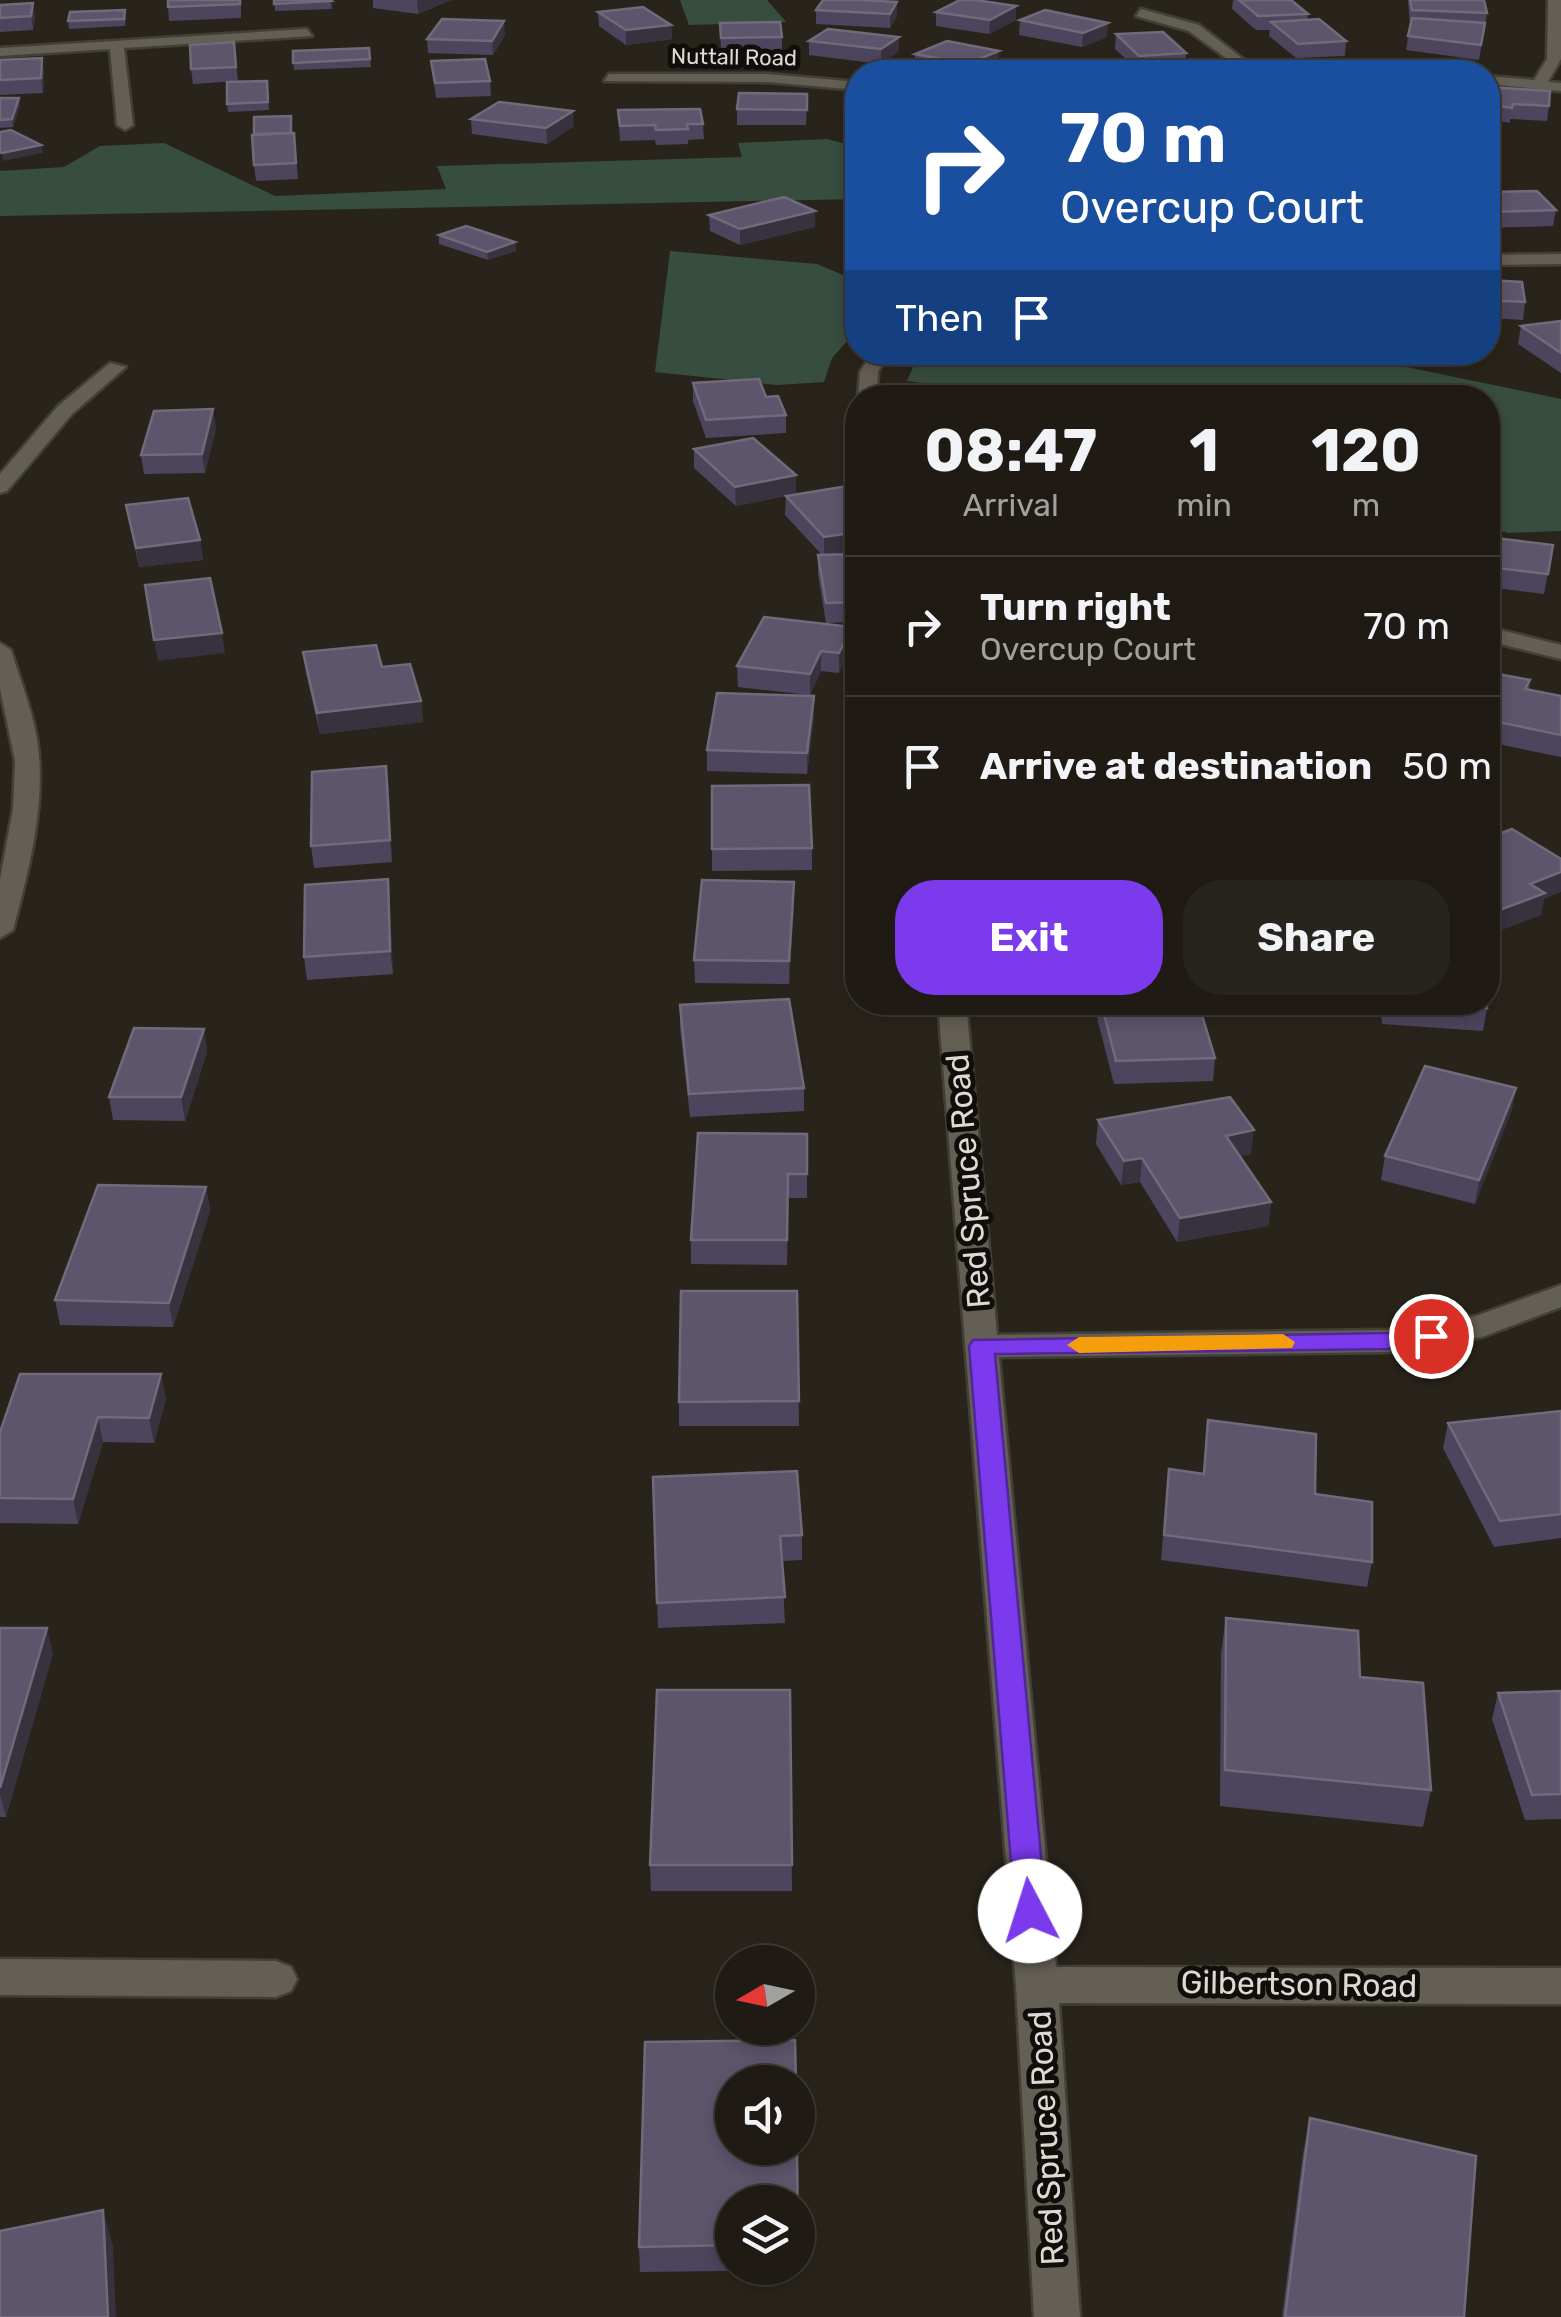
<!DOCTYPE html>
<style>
:root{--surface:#1f1b14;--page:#27241d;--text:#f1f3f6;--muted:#a1a1a0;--line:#3c3934;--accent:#7c3aed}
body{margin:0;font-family:Rubik,sans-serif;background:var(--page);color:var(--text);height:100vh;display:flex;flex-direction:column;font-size:38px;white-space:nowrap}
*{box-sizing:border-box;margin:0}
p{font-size:32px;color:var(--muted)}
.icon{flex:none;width:55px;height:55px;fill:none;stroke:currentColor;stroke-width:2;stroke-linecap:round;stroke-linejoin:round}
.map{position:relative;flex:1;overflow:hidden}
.details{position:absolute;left:845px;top:385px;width:655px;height:630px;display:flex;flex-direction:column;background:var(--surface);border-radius:40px;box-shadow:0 5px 15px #0003,0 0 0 2px var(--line)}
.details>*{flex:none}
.hud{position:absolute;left:845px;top:60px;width:655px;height:305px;border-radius:40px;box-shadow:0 5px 15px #0003,0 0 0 2px var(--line);background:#1a4fa0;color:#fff;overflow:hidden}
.needle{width:65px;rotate:261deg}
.tools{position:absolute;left:715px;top:1945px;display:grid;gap:20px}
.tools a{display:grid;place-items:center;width:100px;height:100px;border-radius:50%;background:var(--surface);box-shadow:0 5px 15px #0003,0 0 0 2px var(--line);font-size:50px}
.pin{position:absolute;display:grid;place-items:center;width:85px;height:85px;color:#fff;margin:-42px;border:5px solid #fff;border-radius:50%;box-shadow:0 2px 10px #0007}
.me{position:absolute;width:110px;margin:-55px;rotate:355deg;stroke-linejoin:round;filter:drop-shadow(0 0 8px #0008)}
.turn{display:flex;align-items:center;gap:35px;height:210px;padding:0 50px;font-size:45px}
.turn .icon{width:130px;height:130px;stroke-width:2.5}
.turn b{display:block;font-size:70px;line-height:85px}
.then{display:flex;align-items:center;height:95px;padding:0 50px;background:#0003;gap:20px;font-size:38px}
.eta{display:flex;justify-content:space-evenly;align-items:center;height:170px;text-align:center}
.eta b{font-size:60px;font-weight:700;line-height:70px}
.button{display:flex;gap:20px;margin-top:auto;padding:20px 50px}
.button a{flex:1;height:115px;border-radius:40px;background:var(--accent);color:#fff;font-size:40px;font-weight:700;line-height:115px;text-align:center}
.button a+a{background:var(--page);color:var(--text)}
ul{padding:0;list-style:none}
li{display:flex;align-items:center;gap:30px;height:140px;padding:0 50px;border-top:2px solid var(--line)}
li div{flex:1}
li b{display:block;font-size:38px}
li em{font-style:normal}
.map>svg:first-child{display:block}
.green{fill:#374d3f}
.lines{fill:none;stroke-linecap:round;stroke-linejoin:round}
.street-casing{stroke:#423f37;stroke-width:5}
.street{fill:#635f54;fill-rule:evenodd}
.wall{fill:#4d455e;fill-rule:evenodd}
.shaded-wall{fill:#38313e}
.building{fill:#5c556b;stroke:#706a7b;stroke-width:2.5}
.route{fill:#7c3aed;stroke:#51269a;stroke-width:2.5}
.slow{fill:#f59e0b}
.labels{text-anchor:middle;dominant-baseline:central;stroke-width:10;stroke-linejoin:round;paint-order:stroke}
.far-street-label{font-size:22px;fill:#dddad4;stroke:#100e0a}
.near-street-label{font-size:32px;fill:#dddad4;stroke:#100e0a}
</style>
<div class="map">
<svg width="1561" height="2317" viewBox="0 0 1561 2317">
<rect width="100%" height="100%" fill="#29241b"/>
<g class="green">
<polygon points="680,0 767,0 786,22 689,25"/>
<polygon points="827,139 857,147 857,199 0,216 0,171 64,167 100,146 164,143 275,196 446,189 437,166 742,157 738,143"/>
<polygon points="670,251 817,264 857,281 857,330 832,358 824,382 777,385 655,372"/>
<polygon points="1339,353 1561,399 1561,531 1508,533 1488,527 1488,398 1036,398 907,381 919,353"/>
</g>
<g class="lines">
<defs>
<g id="street">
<polygon points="1548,0 1561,0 1561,59 1548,82 1561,83 1561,91 1488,84 1488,76 1534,80 1547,59"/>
<polygon points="1141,9 1199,25 1260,72 1245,72 1189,31 1136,16"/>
<polygon points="307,29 312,36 124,48 133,125 125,130 117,125 110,49 0,56 0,48"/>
<polygon points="609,74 767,74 858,82 858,90 767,82 604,81"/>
<polygon points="1561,254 1561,264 1488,265 1488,255"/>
<polygon points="872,352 890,352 878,372 877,398 858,398 860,372"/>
<polygon points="110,363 126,367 72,414 7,491 0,493 0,474 58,406"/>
<polygon points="1488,627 1561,645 1561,659 1488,641"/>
<path d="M 0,643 L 11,650 C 20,679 32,709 37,739 C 47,802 29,870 13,930 L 0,938 L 0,879 L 13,809 L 15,761 L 0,689 Z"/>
<polygon points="938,1002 966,1002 997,1335 1387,1330 1476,1316 1561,1285 1561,1307 1482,1337 1387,1352 999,1357 1056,1967 1561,1968 1561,2004 1059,2003 1080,2317 1034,2317 1016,1986"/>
<polygon points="0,1959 276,1961 291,1967 297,1979 291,1991 276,1997 0,1995"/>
</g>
</defs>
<use href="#street" class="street-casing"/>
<use href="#street" class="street"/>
</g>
<g class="wall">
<polygon points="241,0 241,18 169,21 168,7"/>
<polygon points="274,0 331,0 332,9 275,11"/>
<polygon points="373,0 451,0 418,14 373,8"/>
<polygon points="1233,0 1291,0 1308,14 1307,20 1346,41 1345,56 1296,58 1269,36 1270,30 1256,30 1232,9"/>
<polygon points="1408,0 1484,0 1487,13 1479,60 1406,50 1410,24"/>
<polygon points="897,2 897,16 890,28 816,24 816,10"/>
<polygon points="0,5 35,17 33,30 0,32"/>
<polygon points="1016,6 1016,20 989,34 936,26 936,12"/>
<polygon points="598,12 671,25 672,39 626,45 599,26"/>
<polygon points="126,17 125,26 69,29 68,21"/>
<polygon points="1020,20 1107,37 1082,47 1019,35"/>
<polygon points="720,23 782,37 782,51 721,52"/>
<polygon points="1116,34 1186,53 1185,68 1138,70 1115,49"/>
<polygon points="505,35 493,55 428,53 427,39"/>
<polygon points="899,37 899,51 881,64 809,55 809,41"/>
<polygon points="234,42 238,81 193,84 191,69"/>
<polygon points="369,48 371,67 294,70 293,51"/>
<polygon points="999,51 998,65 981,72 935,72 915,68 915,54"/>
<polygon points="42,58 44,73 43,93 0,95 0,60"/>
<polygon points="431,61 490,81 491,96 436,98"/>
<polygon points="267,81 269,110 228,112 227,104"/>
<polygon points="1488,87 1549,106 1547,121 1510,119 1510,123 1488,119"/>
<polygon points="807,94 806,125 737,125 737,109"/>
<polygon points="0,98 20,105 13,127 0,128"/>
<polygon points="858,102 858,124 847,122 847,107"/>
<polygon points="618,110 703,124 704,139 688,140 688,144 656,145 655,140 620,141"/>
<polygon points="471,119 574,126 547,144 472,134"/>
<polygon points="292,133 294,133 298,179 256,181 254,165"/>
<polygon points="1488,192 1556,210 1553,226 1488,228"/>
<polygon points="709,215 815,227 740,245 710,231"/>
<polygon points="858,228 858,250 850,247 850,230"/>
<polygon points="439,235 515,242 516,251 488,260 439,244"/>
<polygon points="1488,280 1525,302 1523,320 1488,318"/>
<polygon points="1561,321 1561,373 1518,344 1521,326"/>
<polygon points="693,383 766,397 786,415 786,433 706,438 693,401"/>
<polygon points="216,428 205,473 144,474 141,455"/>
<polygon points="694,449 796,494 858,551 839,554 858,554 858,622 826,623 818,574 818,555 822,555 785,515 786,496 736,506 694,468"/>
<polygon points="126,505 200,540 203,560 139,567"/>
<polygon points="1488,537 1553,545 1544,594 1488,587"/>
<polygon points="764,617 851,647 839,673 821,671 810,695 738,687 737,666"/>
<polygon points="303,652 382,667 421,701 423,722 320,734 306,673"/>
<polygon points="1488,672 1530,680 1529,690 1561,696 1561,757 1488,742"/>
<polygon points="814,717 807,774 707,771 707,750"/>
<polygon points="386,766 392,862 314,868 311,846"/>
<polygon points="712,786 812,848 812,870 712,871"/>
<polygon points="1488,838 1544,899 1541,915 1490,934 1488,933"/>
<polygon points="388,879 393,974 307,980 304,957"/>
<polygon points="794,904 789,984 695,983 694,960"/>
<polygon points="1093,1002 1198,1002 1215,1058 1213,1081 1114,1084"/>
<polygon points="1380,1002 1486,1002 1487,1008 1483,1031 1382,1024"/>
<polygon points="680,1005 804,1088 804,1111 690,1117 680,1028"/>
<polygon points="204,1029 207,1052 185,1121 113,1120 109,1097"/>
<polygon points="1516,1088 1511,1112 1475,1204 1381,1180 1385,1156"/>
<polygon points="1098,1120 1251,1154 1240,1156 1271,1202 1268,1226 1177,1242 1140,1182 1121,1185 1096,1144"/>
<polygon points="807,1134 807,1198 788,1198 787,1265 691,1264 691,1240"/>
<polygon points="206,1187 210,1211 173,1327 60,1325 55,1300"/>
<polygon points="797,1291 799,1426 679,1426 679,1402"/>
<polygon points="161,1374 166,1399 154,1443 103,1442 78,1524 0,1523 0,1432"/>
<polygon points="1561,1411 1561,1538 1494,1547 1443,1448 1448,1423"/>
<polygon points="1208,1420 1315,1494 1372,1562 1367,1587 1161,1560 1169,1469 1203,1474"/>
<polygon points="653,1477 802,1535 802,1560 782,1561 785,1623 658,1628"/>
<polygon points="1226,1618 1360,1677 1431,1790 1423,1827 1220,1806 1221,1654"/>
<polygon points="0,1628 53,1653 6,1817 0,1817"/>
<polygon points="790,1690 792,1891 651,1891 650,1865"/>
<polygon points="1561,1691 1561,1819 1525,1820 1492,1719 1498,1693"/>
<path d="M 795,2040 L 796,2082 L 732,2082 L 732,2148 L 797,2148 L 798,2270 L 640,2272 L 639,2247 L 645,2042 ZM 732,2202 L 798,2202 L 798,2268 L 732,2268 Z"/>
<polygon points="1310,2118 1464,2317 1282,2317 1303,2154"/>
</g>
<g class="shaded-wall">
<polygon points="417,0 451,0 418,14"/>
<polygon points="897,2 897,16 890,28 890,14"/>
<polygon points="33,3 35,17 33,30 31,16"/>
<polygon points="1016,6 1016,20 989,34 990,20"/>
<polygon points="504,21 505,35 493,55 492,41"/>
<polygon points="1108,23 1107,37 1082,47 1083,33"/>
<polygon points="671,25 672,39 626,45 626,30"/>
<polygon points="899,37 899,51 881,64 881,49"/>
<polygon points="999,51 998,65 981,72 967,72 967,64"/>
<polygon points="42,58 44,73 43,93 41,78"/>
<polygon points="19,98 20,105 13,127 12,119"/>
<polygon points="573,111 574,126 547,144 546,128"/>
<polygon points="41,145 43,153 3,161 2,153"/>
<polygon points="815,211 815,227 740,245 740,229"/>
<polygon points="515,242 516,251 488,260 487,252"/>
<polygon points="213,409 216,428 205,473 202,454"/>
<polygon points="796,475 796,494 736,506 735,487"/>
<polygon points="858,532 858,551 824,557 824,537"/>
<polygon points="200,540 203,560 139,567 136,548"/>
<polygon points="852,627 851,647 839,673 839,653"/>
<polygon points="222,633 225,653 158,661 154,640"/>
<polygon points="821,651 821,671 810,695 810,674"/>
<polygon points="814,696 814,717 807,774 807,753"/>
<polygon points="421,701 423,722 320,734 317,713"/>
<polygon points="386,766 389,787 392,862 390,840"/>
<polygon points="1561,872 1561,892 1544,899 1541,915 1490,934 1494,912 1530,884"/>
<polygon points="388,879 390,901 393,974 390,951"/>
<polygon points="794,882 794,904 789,984 789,961"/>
<polygon points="204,1029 207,1052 185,1121 181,1097"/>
<polygon points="1516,1088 1511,1112 1475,1204 1479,1180"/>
<polygon points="1254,1130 1251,1154 1223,1159 1226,1136"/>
<polygon points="1142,1158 1140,1182 1121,1185 1124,1161"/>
<polygon points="206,1187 210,1211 173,1327 169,1303"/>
<polygon points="1271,1202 1268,1226 1177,1242 1180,1218"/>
<polygon points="161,1374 166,1399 154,1443 149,1418"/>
<polygon points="98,1417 103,1442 78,1524 73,1499"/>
<polygon points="47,1628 53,1653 6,1817 0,1795 0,1788"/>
<polygon points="103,2210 113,2246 116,2317 108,2317"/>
</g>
<g class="building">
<polygon points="168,0 240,0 240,4 168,7"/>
<polygon points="274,0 331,0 332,1 274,4"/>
<polygon points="823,0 861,0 897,2 890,14 816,10"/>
<polygon points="960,0 975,0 1016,6 990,20 936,12"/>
<polygon points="1239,0 1291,0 1308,14 1258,16"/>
<polygon points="1410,0 1484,0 1487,13 1412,10"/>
<polygon points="33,3 31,16 0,18 0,5"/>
<polygon points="643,7 671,25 626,30 598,12"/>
<polygon points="125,10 124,19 68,21 70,12"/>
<polygon points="1045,10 1108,23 1083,33 1020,20"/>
<polygon points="1412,18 1485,23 1481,45 1408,36"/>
<polygon points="442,19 504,21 492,41 427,39"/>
<polygon points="1319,19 1346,41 1298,44 1271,22"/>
<polygon points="780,22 782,37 721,38 720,23"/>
<polygon points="828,29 899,37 881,49 809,41"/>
<polygon points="1163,32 1186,53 1139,56 1116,34"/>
<polygon points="947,41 999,51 967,64 915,54"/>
<polygon points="234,42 236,67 191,69 190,45"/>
<polygon points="369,48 370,59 293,63 293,51"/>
<polygon points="42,58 41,78 0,80 0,60"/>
<polygon points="485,59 490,81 435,83 431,61"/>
<polygon points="1019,59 1084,72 1006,72 992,70"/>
<polygon points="267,81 268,102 227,104 227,82"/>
<polygon points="1488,87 1550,91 1549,106 1513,104 1512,108 1488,104"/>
<polygon points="739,93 807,94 807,110 737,109"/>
<polygon points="0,98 19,98 12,119 0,120"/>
<polygon points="499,102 573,111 546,128 471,119"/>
<polygon points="858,102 858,109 847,107"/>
<polygon points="700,109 703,124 687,124 688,129 656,130 655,125 620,126 618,110"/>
<polygon points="291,116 291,133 254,134 254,117"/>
<polygon points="11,130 41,145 2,153 0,152 0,132"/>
<polygon points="294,133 296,163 254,165 252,135"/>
<polygon points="1537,191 1556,210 1488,212 1488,192"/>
<polygon points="784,197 815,211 740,229 709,215"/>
<polygon points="466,226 515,242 487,252 439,235"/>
<polygon points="1488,280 1522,282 1525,302 1488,300"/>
<polygon points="1561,321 1561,353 1521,326"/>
<polygon points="759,379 766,397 778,396 786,415 706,420 693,383"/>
<polygon points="213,409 202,454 141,455 154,411"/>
<polygon points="753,438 796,475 735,487 694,449"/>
<polygon points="853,485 858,490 858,532 824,537 786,496"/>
<polygon points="188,498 200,540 136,548 126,505"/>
<polygon points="1488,537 1553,545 1548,574 1488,567"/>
<polygon points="858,554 858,602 826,603 818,555"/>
<polygon points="210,578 222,633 154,640 145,585"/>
<polygon points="764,617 852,627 839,653 821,651 810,674 737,666"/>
<polygon points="376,645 382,667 410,664 421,701 317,713 303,652"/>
<polygon points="1488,672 1530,680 1525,689 1561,696 1561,735 1488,720"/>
<polygon points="717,693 814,696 807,753 707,750"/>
<polygon points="386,766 390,840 311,846 312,772"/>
<polygon points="809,785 812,848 712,849 712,786"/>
<polygon points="1512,829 1561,859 1561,872 1530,884 1545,893 1494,912 1488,908 1488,838"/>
<polygon points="388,879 390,951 304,957 305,885"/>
<polygon points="702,880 794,882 789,961 694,960"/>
<polygon points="789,999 804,1088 689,1094 680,1005"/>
<polygon points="1101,1002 1198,1002 1215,1058 1116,1061"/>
<polygon points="1413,1002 1486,1002 1487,1008"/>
<polygon points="134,1028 204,1029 181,1097 109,1097"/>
<polygon points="1425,1066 1516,1088 1479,1180 1385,1156"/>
<polygon points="1230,1097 1254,1130 1226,1136 1271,1202 1180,1218 1142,1158 1124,1161 1098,1120"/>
<polygon points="698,1133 807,1134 807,1174 788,1174 787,1240 691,1240"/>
<polygon points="98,1185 206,1187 169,1303 55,1300"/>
<polygon points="681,1291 797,1291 799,1401 679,1402"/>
<polygon points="20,1374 161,1374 149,1418 98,1417 73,1499 0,1498 0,1432"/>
<polygon points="1561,1411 1561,1514 1500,1521 1448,1423"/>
<polygon points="1208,1420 1316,1434 1315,1494 1372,1502 1372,1562 1164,1535 1169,1469 1204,1474"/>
<polygon points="797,1471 802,1535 780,1536 785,1597 657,1603 653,1477"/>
<polygon points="1226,1618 1358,1631 1360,1677 1423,1683 1431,1790 1225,1770"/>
<polygon points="0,1628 47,1628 0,1788"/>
<polygon points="657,1690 790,1690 792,1865 650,1865"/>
<polygon points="1561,1691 1561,1794 1532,1795 1498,1693"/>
<polygon points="795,2040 796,2082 732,2082 732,2148 797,2148 798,2245 798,2202 732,2202 732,2245 639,2247 645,2042"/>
<polygon points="1310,2118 1476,2156 1464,2317 1285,2317"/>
<polygon points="103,2210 108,2317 0,2317 0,2231"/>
</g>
<polygon class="route" points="1431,1328 1440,1331 1443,1336 1440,1342 1387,1349 995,1354 1046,1911 1041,1920 1030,1924 1019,1920 1015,1911 969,1346 973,1340 1387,1333"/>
<polygon class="slow" points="1283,1334 1295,1342 1292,1348 1079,1353 1067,1345 1079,1337"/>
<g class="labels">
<g class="far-street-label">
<text transform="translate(734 57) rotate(1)">Nuttall Road</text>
</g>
<g class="near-street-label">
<text transform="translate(968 1181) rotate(-95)">Red Spruce Road</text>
<text transform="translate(1299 1984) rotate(1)">Gilbertson Road</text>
<text transform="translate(1046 2138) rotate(-93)">Red Spruce Road</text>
</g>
</g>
</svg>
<div class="tools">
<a><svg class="needle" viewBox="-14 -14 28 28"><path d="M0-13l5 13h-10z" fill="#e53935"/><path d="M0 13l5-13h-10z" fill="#a1a1a0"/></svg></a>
<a><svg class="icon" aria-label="sound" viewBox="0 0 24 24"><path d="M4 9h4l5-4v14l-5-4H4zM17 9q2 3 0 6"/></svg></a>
<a><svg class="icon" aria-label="layers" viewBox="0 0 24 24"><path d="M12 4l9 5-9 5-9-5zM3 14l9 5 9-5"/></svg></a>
</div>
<div class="pin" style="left:1431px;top:1336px;background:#d93025"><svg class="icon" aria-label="arrive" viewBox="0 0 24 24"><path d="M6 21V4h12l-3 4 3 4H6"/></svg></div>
<svg class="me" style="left:1030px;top:1911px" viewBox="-20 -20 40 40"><circle r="19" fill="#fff"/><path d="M0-13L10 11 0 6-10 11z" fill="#7c3aed"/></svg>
<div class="hud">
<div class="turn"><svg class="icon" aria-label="right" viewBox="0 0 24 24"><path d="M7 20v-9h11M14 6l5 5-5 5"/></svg><div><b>70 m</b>Overcup Court</div></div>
<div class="then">Then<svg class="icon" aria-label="arrive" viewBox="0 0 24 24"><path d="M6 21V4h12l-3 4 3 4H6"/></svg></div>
</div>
<section class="details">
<div class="eta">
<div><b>08:47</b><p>Arrival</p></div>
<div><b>1</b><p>min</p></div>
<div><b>120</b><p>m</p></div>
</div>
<ul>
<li><svg class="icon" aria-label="right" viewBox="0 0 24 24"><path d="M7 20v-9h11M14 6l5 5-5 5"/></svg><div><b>Turn right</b><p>Overcup Court</p></div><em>70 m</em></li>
<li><svg class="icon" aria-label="arrive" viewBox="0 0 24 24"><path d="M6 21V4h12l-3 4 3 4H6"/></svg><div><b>Arrive at destination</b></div><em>50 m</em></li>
</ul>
<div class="button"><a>Exit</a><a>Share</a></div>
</section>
</div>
